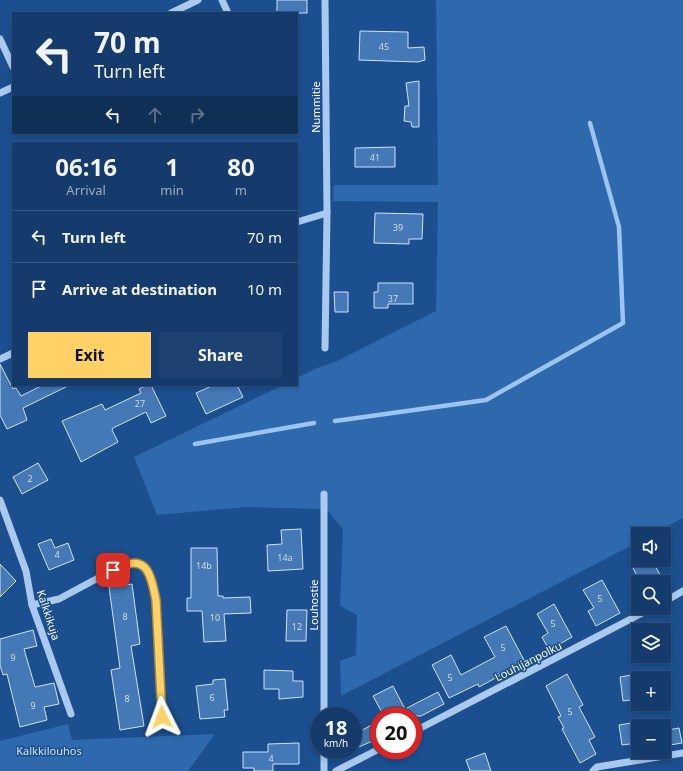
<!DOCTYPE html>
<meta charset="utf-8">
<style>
:root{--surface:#143b6b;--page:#1d4271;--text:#f1f3f6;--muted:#9dadc1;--line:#33557e;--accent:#ffd166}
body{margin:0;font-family:"Noto Sans",sans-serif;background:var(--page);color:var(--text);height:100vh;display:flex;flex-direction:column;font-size:15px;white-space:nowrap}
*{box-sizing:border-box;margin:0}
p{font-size:13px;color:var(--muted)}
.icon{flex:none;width:22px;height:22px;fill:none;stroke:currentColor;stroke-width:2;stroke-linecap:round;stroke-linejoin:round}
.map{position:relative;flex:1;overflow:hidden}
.sheet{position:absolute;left:12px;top:142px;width:286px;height:244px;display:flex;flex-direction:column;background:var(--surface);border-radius:0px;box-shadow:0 2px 6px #0003,0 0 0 1px var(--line)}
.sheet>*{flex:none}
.banner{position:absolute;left:12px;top:12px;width:286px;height:122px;border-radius:0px;box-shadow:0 2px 6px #0003,0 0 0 1px var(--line);background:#143b6b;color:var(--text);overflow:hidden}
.buttons{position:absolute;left:631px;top:527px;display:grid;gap:8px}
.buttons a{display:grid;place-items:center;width:40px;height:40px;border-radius:0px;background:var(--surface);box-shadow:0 2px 6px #0003,0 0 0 1px var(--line);font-size:20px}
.speed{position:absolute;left:310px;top:707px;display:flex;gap:8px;font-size:20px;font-weight:700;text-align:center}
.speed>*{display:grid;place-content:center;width:52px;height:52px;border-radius:50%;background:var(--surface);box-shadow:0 2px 6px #0003,0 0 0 1px var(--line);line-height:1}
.speed small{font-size:10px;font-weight:400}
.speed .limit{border:6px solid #d22;background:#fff;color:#111}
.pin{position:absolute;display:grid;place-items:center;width:34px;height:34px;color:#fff;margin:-17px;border-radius:8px;box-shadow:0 2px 6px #0006}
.me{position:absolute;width:44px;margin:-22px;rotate:357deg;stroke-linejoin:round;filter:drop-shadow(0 0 3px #0008)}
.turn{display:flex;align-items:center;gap:14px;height:84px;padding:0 16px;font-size:18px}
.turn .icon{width:52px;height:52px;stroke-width:2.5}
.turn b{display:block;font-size:28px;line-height:34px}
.lanes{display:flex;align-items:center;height:38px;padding:0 16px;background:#0003;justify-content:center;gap:20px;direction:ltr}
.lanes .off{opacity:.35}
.eta{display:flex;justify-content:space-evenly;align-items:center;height:68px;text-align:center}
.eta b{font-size:24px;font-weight:700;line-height:28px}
.primary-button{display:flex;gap:8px;margin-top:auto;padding:8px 16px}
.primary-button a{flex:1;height:46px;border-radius:0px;background:var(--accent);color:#111;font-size:16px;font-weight:700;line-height:46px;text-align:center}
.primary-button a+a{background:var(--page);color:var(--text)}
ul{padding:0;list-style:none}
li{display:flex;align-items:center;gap:12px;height:52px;padding:0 16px;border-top:1px solid var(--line)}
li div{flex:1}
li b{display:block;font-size:15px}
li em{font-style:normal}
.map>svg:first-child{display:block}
.green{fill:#2e69ad}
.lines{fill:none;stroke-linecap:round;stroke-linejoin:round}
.stream{stroke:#9cc4f0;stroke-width:4.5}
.building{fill:#4478b7;stroke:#cfe3fa}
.minor{stroke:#a9c9ee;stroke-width:7}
.route-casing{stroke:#a68842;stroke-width:10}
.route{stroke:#ffd166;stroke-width:7}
.labels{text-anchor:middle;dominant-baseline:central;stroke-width:3;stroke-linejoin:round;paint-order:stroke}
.number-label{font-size:9px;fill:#d0dded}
.street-label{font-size:11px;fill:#fff;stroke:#1b4f8f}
.park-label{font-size:11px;fill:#cfe3fa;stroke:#1b4f8f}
</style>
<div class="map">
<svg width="683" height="771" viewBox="0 0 683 771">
<rect width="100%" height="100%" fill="#1b4f8f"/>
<g class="green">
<polygon points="436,0 683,0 683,518 653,534 638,534 638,542 341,696 340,661 356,655 357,615 340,606 343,529 329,512 321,509 247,507 157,515 134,457 283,385 297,385 297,378 317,368 337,361 436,311 438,202 333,201 334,185 438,185"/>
<polygon points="68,724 72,740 215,734 188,771 0,771 0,741"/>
</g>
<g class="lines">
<g class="stream">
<polyline points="335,421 486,400 623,323 619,227 590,123"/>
<polyline points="195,444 314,423"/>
</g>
</g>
<g class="building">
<rect x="277" y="0" width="30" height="13"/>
<polygon points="360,31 408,32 408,48 424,47 425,60 418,62 359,60"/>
<polygon points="419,81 419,127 412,127 411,122 404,121 405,106 409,106 406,83"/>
<polygon points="395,147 395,167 355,167 355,148"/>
<polygon points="375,213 423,214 422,239 409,239 409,244 374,243"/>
<polygon points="378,283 413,283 413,304 388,304 388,308 374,308 374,292 378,292"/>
<polygon points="334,292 348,292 348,312 335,312"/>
<polygon points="0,364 13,389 16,388 21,396 43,385 70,385 23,408 27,420 7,429 0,415"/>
<polygon points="147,385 151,385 166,416 151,423 146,412 113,428 112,430 118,442 81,462 62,421 102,404 105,410 141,393 139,389"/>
<polygon points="214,385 237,385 243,397 206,414 196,393"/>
<polygon points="38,463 48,480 22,494 13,477"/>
<polygon points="301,529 303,569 268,571 267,545 282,544 281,530"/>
<polygon points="51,539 55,548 68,543 74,560 49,570 38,544"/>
<polygon points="191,548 217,548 218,596 223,596 223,598 250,597 251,613 224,614 226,641 204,642 202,611 187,611 187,598 191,598"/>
<polygon points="638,560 652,560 664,582 640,582 631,564"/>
<polygon points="0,564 16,581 0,597"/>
<polygon points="602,580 620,613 596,626 588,611 594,608 583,590"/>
<polygon points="132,584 140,644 131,646 144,726 120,730 111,670 120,668 109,587"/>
<polygon points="554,604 572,637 549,650 542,637 548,633 537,614"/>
<polygon points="287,610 307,610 306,641 286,641"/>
<polygon points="506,626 525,662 479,687 478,684 449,698 432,665 451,655 461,675 495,657 484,637"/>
<polygon points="33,630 37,646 24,649 35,687 54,683 59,704 44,707 47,720 20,727 7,674 3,675 0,665 0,639"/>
<polygon points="264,670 293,671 293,681 303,681 303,697 279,699 279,689 264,689"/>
<polygon points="567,674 583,705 579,707 595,737 589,740 596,754 580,763 562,729 564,728 558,717 561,716 546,686"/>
<polygon points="638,674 638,699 623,701 620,677"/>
<polygon points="225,679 228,710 224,710 225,717 200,719 196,686 213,684 213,680"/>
<polygon points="393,686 405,709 438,692 444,704 421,716 384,716 373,696"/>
<polygon points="379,721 379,738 359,747 353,735"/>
<polygon points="638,722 638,743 622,745 619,725"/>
<polygon points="679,728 682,743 670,745 668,730"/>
<polygon points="299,743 299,764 273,764 273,771 254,771 254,768 243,768 243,752 268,752 268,744"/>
<polygon points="485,753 491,771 470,771 466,760"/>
</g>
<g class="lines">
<g class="minor">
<polyline points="222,0 228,13"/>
<polyline points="171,13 198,0"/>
<polyline points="0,39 13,67"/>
<polyline points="0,93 13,87"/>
<polyline points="297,222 327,213 325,0"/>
<polyline points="325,348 327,213"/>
<polyline points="0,359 13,353"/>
<polyline points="324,494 324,716"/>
<polyline points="0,500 26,571 32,605 71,714"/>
<polyline points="664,602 683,591"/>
<path d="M 32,605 L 59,599 L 126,563 C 130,563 136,562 139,563 C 152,569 153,588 156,600 L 162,717"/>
<polyline points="413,732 652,608"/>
<polyline points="324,750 324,771"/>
<polyline points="336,771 379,749"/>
<polyline points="593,771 597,767 683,753"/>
</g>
</g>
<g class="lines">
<defs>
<path id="route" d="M 113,570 C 146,552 150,571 156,600 L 162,717"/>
</defs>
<use href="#route" class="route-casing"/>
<use href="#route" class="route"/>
</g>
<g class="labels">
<g class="number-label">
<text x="384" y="46">45</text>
<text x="375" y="157">41</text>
<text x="398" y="227">39</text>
<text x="393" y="298">37</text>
<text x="140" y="403">27</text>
<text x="30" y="478">2</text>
<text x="57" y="554">4</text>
<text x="285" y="557">14a</text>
<text x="204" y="565">14b</text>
<text x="600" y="598">5</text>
<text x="125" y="616">8</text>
<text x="215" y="617">10</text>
<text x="553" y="623">5</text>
<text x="297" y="626">12</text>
<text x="503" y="647">5</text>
<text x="13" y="657">9</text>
<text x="450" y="677">5</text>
<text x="212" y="697">6</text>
<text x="127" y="698">8</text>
<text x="33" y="705">9</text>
<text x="570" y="711">5</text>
<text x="271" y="758">4</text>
</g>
<g class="street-label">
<text transform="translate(315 107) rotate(-90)">Nummitie</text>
<text transform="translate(313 605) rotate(-90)">Louhostie</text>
<text transform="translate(49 615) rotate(72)">Kalkkikuja</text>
<text transform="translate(528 661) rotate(-27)">Louhijanpolku</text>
</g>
<g class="park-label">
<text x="49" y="750">Kalkkilouhos</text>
</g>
</g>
</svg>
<div class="buttons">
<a><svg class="icon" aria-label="sound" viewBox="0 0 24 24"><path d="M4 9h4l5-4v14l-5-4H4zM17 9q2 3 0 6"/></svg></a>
<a><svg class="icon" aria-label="search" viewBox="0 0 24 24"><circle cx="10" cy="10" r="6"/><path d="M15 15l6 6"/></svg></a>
<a><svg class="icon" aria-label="layers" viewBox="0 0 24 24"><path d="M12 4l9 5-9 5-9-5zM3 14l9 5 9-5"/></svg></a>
<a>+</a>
<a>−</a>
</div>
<div class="speed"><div>18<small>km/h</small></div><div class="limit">20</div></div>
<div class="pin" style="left:113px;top:570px;background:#d93025"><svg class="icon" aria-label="arrive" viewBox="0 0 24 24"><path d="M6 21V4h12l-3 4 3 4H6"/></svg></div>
<svg class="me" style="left:162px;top:717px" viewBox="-20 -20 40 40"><path d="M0-17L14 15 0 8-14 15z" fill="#ffd166" stroke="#fff" stroke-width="4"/></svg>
<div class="banner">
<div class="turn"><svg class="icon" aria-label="left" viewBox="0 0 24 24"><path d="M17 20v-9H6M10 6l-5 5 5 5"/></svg><div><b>70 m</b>Turn left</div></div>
<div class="lanes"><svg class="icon" aria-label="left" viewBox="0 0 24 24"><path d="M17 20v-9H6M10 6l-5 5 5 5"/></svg><svg class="icon off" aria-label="ahead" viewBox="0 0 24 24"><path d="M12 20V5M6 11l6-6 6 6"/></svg><svg class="icon off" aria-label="right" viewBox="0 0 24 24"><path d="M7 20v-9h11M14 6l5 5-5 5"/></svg></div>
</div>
<section class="sheet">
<div class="eta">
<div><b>06:16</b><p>Arrival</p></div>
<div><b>1</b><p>min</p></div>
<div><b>80</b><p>m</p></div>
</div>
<ul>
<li><svg class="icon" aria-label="left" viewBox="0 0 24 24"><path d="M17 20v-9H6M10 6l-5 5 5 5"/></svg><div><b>Turn left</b></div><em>70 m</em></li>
<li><svg class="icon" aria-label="arrive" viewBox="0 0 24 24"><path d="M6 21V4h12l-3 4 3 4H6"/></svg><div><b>Arrive at destination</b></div><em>10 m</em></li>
</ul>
<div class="primary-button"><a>Exit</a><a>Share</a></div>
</section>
</div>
